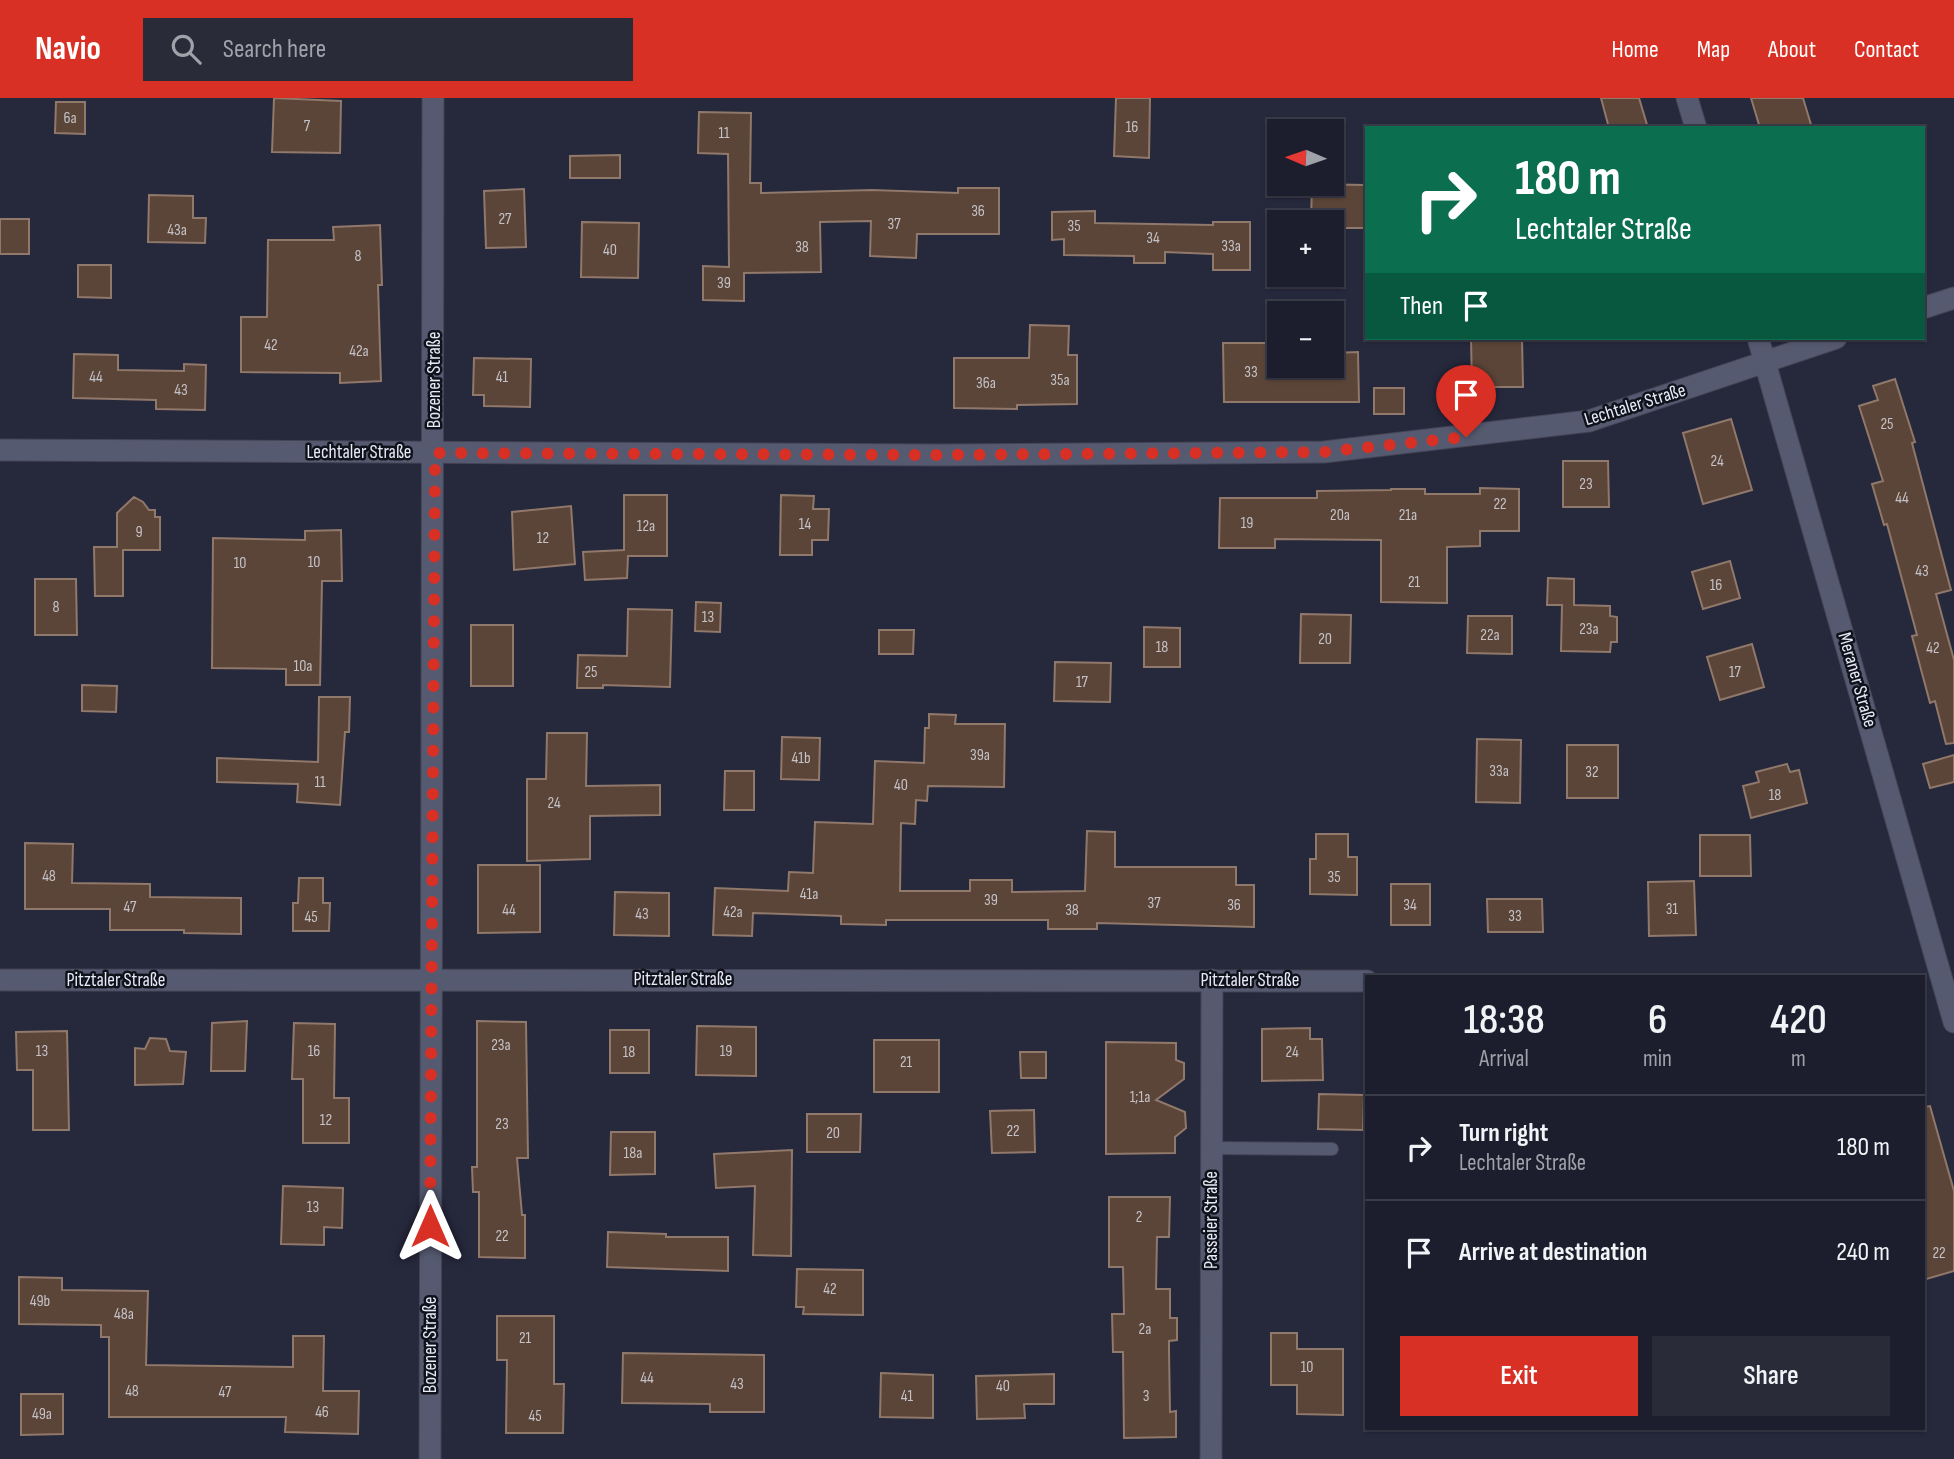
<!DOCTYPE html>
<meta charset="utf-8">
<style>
:root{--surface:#1c1e2d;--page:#292b39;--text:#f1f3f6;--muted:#a0a2aa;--line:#3a3c49;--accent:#d93025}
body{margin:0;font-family:"Sofia Sans Condensed",sans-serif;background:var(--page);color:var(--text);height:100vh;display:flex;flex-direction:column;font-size:26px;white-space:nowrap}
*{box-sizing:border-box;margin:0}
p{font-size:23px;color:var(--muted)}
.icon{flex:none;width:38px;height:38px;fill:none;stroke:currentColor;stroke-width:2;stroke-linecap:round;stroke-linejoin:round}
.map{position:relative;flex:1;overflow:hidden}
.drawer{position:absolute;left:1365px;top:877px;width:560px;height:455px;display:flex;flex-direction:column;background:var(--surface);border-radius:0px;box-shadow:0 2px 5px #0004,0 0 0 2px var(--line)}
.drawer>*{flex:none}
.top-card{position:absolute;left:1365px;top:28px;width:560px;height:214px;border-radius:0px;box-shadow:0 2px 5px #0004,0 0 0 2px var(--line);background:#0b6e4f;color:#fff;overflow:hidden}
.needle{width:46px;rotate:272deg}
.fabs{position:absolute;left:1267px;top:21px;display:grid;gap:14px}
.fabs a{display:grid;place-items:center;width:77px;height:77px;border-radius:0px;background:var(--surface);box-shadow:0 2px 5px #0004,0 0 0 2px var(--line);font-size:35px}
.pin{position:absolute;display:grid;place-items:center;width:60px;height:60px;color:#fff;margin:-72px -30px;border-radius:50% 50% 50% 0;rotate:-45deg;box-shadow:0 0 7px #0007}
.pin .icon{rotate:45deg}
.me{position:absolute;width:77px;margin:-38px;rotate:0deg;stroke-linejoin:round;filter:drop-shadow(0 0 5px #0008)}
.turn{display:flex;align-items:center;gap:24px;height:147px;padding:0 35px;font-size:32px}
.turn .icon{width:91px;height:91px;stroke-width:2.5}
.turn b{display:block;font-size:49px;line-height:60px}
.then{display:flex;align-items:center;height:66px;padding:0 35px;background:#0003;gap:14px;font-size:26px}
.eta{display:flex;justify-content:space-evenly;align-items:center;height:119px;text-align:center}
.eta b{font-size:42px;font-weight:600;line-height:49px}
.primary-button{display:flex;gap:14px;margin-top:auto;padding:14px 35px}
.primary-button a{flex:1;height:80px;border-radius:0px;background:var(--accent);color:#fff;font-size:28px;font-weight:600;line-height:80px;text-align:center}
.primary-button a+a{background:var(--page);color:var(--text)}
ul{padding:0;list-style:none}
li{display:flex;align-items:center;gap:21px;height:105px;padding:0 35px;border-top:2px solid var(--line)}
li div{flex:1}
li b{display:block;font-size:26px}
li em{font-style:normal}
header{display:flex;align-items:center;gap:42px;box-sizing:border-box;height:98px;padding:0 35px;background:var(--accent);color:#fff}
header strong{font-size:33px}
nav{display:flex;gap:38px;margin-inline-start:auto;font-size:24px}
.search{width:490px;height:63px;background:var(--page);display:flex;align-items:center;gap:18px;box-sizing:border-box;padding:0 24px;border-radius:0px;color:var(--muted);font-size:26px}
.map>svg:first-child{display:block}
.building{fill:#5b4538;stroke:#90786a;stroke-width:2}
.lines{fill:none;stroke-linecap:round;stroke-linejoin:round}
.lane-casing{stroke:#434455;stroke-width:14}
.street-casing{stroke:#434455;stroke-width:23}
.lane{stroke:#565a70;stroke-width:12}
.street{stroke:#565a70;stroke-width:21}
.route{stroke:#d93025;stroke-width:12;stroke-dasharray:0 21.6}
.labels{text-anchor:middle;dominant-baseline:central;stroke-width:5;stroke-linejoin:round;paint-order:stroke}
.number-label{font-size:16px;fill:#c4c1c7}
.street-label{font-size:19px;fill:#e7eaf7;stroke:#10121b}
</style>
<header>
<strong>Navio</strong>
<div class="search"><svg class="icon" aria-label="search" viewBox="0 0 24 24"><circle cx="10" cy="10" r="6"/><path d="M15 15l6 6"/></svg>Search here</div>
<nav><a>Home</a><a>Map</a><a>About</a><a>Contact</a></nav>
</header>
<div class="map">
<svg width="1954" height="1361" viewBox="0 0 1954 1361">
<rect width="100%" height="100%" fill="#26283c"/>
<g class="building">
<polygon points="274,0 341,3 340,55 272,54"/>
<polygon points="1116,0 1150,0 1149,60 1114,58"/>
<polygon points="1601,0 1639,0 1648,30 1609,30"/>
<polygon points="1751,0 1803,0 1812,30 1760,30"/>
<polygon points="56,4 85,4 85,36 55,35"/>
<polygon points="699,14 751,15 750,85 761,85 761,95 872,92 958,95 958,90 999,90 999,136 917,136 916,160 870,158 871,123 820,124 821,174 744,175 744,203 703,202 703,168 729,169 728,56 698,55"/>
<polygon points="620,57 620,80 570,80 570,58"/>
<polygon points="1312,86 1364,87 1364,130 1332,130 1332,124 1311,124"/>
<polygon points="524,91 526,149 486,150 484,93"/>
<polygon points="149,97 193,98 193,120 206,120 205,145 148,144"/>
<polygon points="1095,113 1095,125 1213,127 1213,124 1250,124 1250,172 1213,172 1213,156 1165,154 1165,165 1134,165 1134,158 1064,157 1064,141 1052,142 1052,114"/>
<rect x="0" y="121" width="29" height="35"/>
<polygon points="582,124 639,125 638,180 581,179"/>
<polygon points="380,127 382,187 378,187 381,283 340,285 340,275 241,274 241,219 267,219 268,142 334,142 333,129"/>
<polygon points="78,167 111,167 111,200 78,199"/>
<polygon points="1030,227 1069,228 1068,257 1077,257 1077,306 1017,307 1017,311 954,310 954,260 1029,260"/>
<polygon points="1471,240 1522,240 1523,289 1472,289"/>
<polygon points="1223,245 1278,245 1278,268 1332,268 1332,255 1358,254 1359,304 1224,304"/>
<polygon points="74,256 118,257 118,272 184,273 184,266 206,267 205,312 156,311 156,302 73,300"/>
<polygon points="474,260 531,261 530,309 484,308 484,297 473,297"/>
<polygon points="1895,281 1915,344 1912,345 1951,492 1936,496 1954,562 1954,645 1946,646 1935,603 1930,605 1912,538 1917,537 1887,426 1884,427 1872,386 1883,383 1859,308 1878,302 1873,288"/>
<rect x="1374" y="290" width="30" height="26"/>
<polygon points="1731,321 1752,392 1703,406 1683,335"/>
<polygon points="1563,363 1608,363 1609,409 1563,409"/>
<polygon points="1480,390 1519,391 1519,433 1480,433 1480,448 1447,449 1447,505 1381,504 1381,442 1275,441 1275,450 1219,450 1220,400 1317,400 1317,393 1391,392 1391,391 1425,391 1425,396 1480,396"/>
<polygon points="624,397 667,397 667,458 628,458 627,480 585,482 583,454 624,452"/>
<polygon points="781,397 814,398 813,411 829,411 828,442 812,442 812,457 780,457"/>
<polygon points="134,399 143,404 149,412 155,412 155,419 160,419 160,452 123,452 123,498 95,498 94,449 117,449 117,415"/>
<polygon points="571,408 575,466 514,472 512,414"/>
<polygon points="341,432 342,483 322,483 320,587 286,587 286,571 212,570 213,440 305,442 305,433"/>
<polygon points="1730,463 1740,500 1703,511 1692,474"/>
<polygon points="1548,480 1574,481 1574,507 1610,508 1610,518 1617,519 1617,544 1611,544 1610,554 1561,553 1562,507 1547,507"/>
<polygon points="35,481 76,481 77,537 35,537"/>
<polygon points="696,504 721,505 720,534 695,533"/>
<polygon points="628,511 672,512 670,589 603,587 603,590 577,590 578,557 627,558"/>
<polygon points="1301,516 1351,517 1350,565 1300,565"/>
<polygon points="1468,518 1512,518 1512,556 1467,555"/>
<rect x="471" y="527" width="42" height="61"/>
<polygon points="1144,529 1180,530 1180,569 1144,569"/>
<polygon points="879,532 914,532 913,556 879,556"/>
<polygon points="1752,546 1764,589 1720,602 1707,559"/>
<polygon points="1055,564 1111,565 1110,604 1054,603"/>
<polygon points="82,587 117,588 116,614 82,613"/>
<polygon points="319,599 350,599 349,634 345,634 340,707 297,704 298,686 217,684 217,660 318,664"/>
<polygon points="929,616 956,617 955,626 1005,626 1004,689 928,688 927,703 916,702 915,726 901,725 900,793 970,793 970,782 1012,782 1012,794 1085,793 1087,733 1115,734 1115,769 1236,769 1236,787 1254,787 1254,829 1097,825 1097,831 1048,831 1048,822 886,822 886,827 841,826 841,818 753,815 752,838 713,837 715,790 788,793 789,774 813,775 815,724 873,726 875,663 924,665 925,630 929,630"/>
<polygon points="547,635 587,635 586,688 660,687 660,717 590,718 590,761 527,763 527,681 546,681"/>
<polygon points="782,639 820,640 819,682 781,681"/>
<polygon points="1477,641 1521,642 1520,705 1476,704"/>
<rect x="1567" y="647" width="51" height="53"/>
<polygon points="1954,657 1954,684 1930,690 1923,666"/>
<polygon points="1787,666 1790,674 1799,672 1807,705 1751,720 1743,688 1759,684 1756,674"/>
<polygon points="725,673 754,673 754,712 724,712"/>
<polygon points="1316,736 1348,736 1348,759 1357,759 1357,797 1310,796 1310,761 1316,761"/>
<polygon points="1700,737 1750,737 1751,778 1700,778"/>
<polygon points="25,745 73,746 72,785 150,786 150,799 241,800 241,836 184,835 184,832 110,832 110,811 25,811"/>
<polygon points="478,767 540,767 540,834 478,835"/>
<polygon points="299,780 323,780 323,805 330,805 329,833 293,833 293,805 298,805"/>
<polygon points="1694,783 1696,837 1649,838 1648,784"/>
<rect x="1391" y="786" width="39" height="41"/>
<polygon points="615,794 669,795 669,838 614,837"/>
<polygon points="1487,801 1542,801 1543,834 1488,834"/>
<polygon points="247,923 245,973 211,973 212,925"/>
<polygon points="477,923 526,924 528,1060 517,1060 522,1117 525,1117 525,1160 479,1159 479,1094 473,1094 472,1069 477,1069"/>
<polygon points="294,925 335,926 334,1000 349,1000 349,1045 303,1045 303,981 292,981"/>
<polygon points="697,928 756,929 756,978 696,977"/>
<polygon points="1310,930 1310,941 1322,941 1323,982 1262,983 1262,931"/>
<rect x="610" y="932" width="39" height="43"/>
<polygon points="67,933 69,1032 33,1032 33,972 17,972 16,934"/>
<polygon points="150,940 166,941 170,953 186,954 183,986 135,987 135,950 145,951"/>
<rect x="874" y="942" width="65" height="52"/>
<polygon points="1106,944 1176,945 1176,962 1184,965 1184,981 1156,1002 1185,1014 1186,1030 1175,1039 1175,1055 1106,1056"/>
<polygon points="1020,954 1046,954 1046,980 1021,980"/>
<polygon points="1319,996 1364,997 1363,1032 1318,1031"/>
<polygon points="1930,1008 1954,1093 1954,1173 1923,1182 1923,1009"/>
<polygon points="1034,1012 1035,1054 992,1055 990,1013"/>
<polygon points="807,1016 861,1016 860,1054 807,1054"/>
<polygon points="611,1034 655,1034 655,1076 610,1077"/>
<polygon points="792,1052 791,1158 753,1157 755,1088 716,1090 714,1056"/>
<polygon points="283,1088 343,1090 342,1130 324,1129 324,1147 281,1146"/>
<polygon points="1109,1099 1170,1099 1169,1139 1157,1139 1156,1191 1170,1191 1170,1220 1177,1220 1177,1242 1169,1243 1169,1253 1170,1314 1176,1313 1176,1339 1124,1340 1123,1254 1113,1254 1112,1216 1124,1216 1123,1169 1109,1169"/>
<polygon points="608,1134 666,1136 666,1139 728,1139 728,1173 607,1169"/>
<polygon points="797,1171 863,1172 863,1217 803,1216 804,1209 796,1209"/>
<polygon points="19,1179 62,1180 62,1192 148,1193 146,1267 293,1269 293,1238 324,1238 323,1293 359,1293 358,1336 285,1334 286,1319 109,1319 109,1239 101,1239 101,1227 19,1226"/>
<polygon points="497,1218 554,1218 554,1286 564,1286 563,1335 506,1335 507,1262 497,1262"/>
<polygon points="1271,1235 1297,1235 1297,1251 1343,1251 1343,1317 1297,1316 1297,1287 1271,1287"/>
<polygon points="623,1255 764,1257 764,1314 710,1314 710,1306 622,1305"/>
<polygon points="881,1275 933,1277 933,1320 880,1319"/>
<polygon points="1054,1276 1054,1306 1024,1306 1025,1320 977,1321 976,1278"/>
<polygon points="21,1296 63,1296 63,1336 21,1337"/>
</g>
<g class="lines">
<defs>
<polyline id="lane" points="1211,1050 1332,1051"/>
<g id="street">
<polyline points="1687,0 1696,30"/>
<polyline points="1923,210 1954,200"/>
<polyline points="1758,240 1954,924"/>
<polyline points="0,352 940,357 1324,354 1589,323 1836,240"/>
<polyline points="0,882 1367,883"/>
<path d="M 430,1361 C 429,907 435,454 433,0"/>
<polyline points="1211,1361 1212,882"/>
</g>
</defs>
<use href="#lane" class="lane-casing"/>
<use href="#street" class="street-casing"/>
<use href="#lane" class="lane"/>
<use href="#street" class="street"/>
</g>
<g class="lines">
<polyline class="route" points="430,1128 435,355 940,357 1324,354 1466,339"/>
</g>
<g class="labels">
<g class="number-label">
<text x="70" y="20">6a</text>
<text x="307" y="28">7</text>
<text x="1132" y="29">16</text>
<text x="724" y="35">11</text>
<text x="978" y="113">36</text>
<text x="505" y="121">27</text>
<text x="894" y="126">37</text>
<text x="1074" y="128">35</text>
<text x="177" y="132">43a</text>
<text x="1153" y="140">34</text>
<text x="1231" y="148">33a</text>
<text x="802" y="149">38</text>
<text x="610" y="152">40</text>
<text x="358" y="158">8</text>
<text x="724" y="185">39</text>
<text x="271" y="247">42</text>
<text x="359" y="253">42a</text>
<text x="1251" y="274">33</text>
<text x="96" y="279">44</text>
<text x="502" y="279">41</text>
<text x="1060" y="282">35a</text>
<text x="986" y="285">36a</text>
<text x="181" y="292">43</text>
<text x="1887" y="326">25</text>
<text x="1717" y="363">24</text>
<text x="1586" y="386">23</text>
<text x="1902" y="400">44</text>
<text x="1500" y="406">22</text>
<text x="1340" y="417">20a</text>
<text x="1408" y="417">21a</text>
<text x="1247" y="425">19</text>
<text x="805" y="426">14</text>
<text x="646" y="428">12a</text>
<text x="139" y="434">9</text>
<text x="543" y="440">12</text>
<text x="314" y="464">10</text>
<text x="240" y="465">10</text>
<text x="1922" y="473">43</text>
<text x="1414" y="484">21</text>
<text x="1716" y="487">16</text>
<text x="56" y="509">8</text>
<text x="708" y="519">13</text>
<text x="1589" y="531">23a</text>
<text x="1490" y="537">22a</text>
<text x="1325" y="541">20</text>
<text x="1162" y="549">18</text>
<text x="1933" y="550">42</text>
<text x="303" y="568">10a</text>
<text x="591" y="574">25</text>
<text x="1735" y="574">17</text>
<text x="1082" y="584">17</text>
<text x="980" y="657">39a</text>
<text x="801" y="660">41b</text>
<text x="1499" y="673">33a</text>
<text x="1592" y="674">32</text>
<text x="320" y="684">11</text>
<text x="901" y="687">40</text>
<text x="1775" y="697">18</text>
<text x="554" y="705">24</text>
<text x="49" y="778">48</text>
<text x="1334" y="779">35</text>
<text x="809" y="796">41a</text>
<text x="991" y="802">39</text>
<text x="1154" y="805">37</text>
<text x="1234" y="807">36</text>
<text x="1410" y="807">34</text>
<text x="130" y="809">47</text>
<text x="1672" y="811">31</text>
<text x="509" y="812">44</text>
<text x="1072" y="812">38</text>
<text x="733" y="814">42a</text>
<text x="642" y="816">43</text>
<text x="1515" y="818">33</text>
<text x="311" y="819">45</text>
<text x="501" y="947">23a</text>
<text x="42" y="953">13</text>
<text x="314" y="953">16</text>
<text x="726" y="953">19</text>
<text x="629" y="954">18</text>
<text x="1292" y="954">24</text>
<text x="906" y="964">21</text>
<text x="1140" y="999">1;1a</text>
<text x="326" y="1022">12</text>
<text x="502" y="1026">23</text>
<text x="1013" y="1033">22</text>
<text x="833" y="1035">20</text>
<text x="633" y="1055">18a</text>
<text x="313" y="1109">13</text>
<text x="1139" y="1119">2</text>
<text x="502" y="1138">22</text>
<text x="1939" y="1155">22</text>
<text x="830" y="1191">42</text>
<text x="40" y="1203">49b</text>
<text x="124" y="1216">48a</text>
<text x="1145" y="1231">2a</text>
<text x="525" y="1240">21</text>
<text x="1307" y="1269">10</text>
<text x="647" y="1280">44</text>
<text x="737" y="1286">43</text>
<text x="1003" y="1288">40</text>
<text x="132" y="1293">48</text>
<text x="225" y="1294">47</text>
<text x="907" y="1298">41</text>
<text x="1146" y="1298">3</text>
<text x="322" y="1314">46</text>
<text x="42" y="1316">49a</text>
<text x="535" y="1318">45</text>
</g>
<g class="street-label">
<text transform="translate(434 282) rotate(-90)">Bozener Straße</text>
<text transform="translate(1635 307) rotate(-17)">Lechtaler Straße</text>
<text x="359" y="354">Lechtaler Straße</text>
<text transform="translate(1857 582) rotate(74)">Meraner Straße</text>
<text x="683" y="881">Pitztaler Straße</text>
<text x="116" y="882">Pitztaler Straße</text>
<text x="1250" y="882">Pitztaler Straße</text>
<text transform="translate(1211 1122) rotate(-90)">Passeier Straße</text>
<text transform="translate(430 1247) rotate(-90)">Bozener Straße</text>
</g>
</g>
</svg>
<div class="fabs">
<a><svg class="needle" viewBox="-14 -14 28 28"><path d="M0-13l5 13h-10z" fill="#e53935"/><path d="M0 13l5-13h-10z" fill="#a0a2aa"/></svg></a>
<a>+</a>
<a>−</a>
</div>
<div class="pin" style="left:1466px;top:339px;background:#d93025"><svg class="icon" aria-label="arrive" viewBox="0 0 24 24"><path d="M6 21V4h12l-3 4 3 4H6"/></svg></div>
<svg class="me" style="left:430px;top:1128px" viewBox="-20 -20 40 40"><path d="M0-17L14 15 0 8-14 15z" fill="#d93025" stroke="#fff" stroke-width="4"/></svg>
<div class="top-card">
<div class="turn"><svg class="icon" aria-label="right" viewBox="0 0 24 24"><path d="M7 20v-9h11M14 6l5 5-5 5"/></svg><div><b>180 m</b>Lechtaler Straße</div></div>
<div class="then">Then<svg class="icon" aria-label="arrive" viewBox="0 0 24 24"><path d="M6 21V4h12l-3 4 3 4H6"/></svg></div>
</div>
<section class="drawer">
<div class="eta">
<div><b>18:38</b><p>Arrival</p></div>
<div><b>6</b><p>min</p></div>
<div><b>420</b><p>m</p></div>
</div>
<ul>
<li><svg class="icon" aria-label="right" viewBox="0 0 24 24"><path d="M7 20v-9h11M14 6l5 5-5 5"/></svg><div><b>Turn right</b><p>Lechtaler Straße</p></div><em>180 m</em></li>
<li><svg class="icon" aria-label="arrive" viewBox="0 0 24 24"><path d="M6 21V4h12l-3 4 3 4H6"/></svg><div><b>Arrive at destination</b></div><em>240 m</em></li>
</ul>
<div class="primary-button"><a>Exit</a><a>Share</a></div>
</section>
</div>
